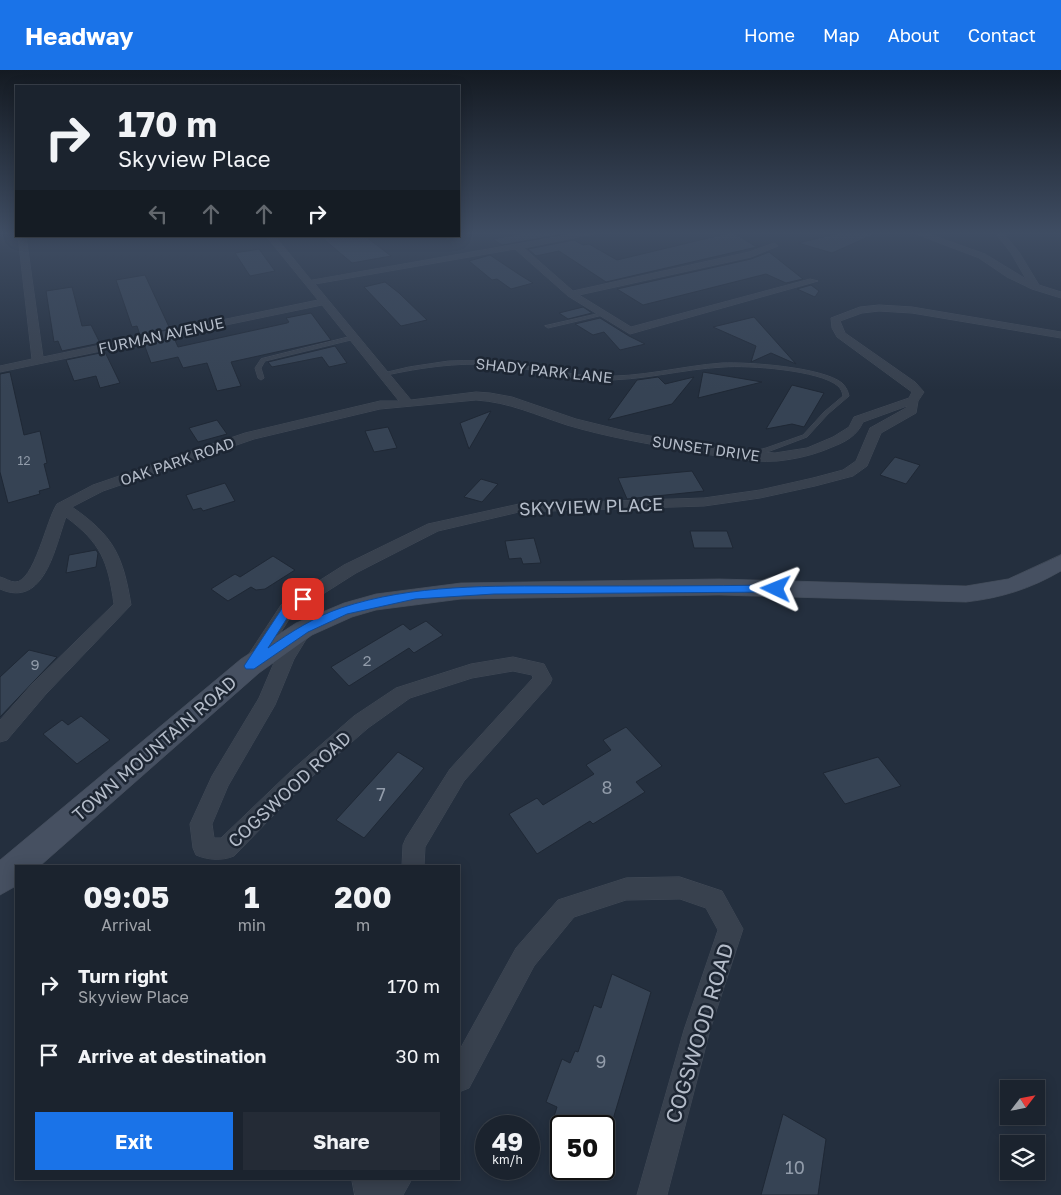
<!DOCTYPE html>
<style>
:root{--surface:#1b232e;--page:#242b36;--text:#f1f3f6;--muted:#a0a4aa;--line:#39404a;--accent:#1a73e8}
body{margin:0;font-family:"Golos Text",sans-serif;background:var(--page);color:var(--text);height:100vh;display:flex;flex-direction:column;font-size:19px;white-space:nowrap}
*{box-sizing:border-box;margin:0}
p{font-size:16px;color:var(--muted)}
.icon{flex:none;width:28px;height:28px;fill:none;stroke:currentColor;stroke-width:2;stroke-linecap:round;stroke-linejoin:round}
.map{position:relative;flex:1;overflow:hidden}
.drawer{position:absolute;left:15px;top:795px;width:445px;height:315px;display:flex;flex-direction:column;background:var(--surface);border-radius:0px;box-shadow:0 2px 12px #0003,0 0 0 1px var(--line)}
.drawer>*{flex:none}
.banner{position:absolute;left:15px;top:15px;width:445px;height:152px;border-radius:0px;box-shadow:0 2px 12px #0003,0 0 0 1px var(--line);background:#1b232e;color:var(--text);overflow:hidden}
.needle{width:32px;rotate:58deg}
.controls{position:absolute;left:1000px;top:1010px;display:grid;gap:10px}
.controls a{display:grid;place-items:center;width:45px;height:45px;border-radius:0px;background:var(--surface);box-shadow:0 2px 12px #0003,0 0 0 1px var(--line);font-size:25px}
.speed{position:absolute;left:475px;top:1045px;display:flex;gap:10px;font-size:25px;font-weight:700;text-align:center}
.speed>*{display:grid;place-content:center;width:65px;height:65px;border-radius:50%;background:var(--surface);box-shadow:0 2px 12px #0003,0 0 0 1px var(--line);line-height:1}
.speed small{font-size:12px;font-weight:400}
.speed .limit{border:2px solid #111;border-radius:8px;background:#fff;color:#111}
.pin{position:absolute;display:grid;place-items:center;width:42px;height:42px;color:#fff;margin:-21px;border-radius:10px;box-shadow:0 2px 8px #0006}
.me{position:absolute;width:55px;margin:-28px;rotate:272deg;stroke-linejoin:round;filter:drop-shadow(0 0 4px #0008)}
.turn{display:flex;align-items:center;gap:18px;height:105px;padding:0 20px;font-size:22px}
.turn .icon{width:65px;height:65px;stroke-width:2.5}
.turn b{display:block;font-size:35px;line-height:42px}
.lanes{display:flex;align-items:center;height:48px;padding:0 20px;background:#0003;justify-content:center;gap:25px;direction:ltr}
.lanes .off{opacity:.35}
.eta{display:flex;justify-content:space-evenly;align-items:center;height:85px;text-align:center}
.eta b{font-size:30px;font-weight:700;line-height:35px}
.action{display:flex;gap:10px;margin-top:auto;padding:10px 20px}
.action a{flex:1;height:58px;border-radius:0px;background:var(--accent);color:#fff;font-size:20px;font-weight:700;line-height:58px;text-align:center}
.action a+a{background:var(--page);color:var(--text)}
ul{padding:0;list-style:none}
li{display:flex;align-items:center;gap:15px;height:70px;padding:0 20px}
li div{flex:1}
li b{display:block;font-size:19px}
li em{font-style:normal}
header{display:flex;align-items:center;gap:30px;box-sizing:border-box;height:70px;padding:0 25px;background:var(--accent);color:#fff}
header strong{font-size:24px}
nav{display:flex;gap:28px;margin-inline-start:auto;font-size:18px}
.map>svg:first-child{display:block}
.building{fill:#364354;stroke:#1f2835}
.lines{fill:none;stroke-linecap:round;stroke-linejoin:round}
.lane-casing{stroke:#414a57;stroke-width:1}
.street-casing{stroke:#414a57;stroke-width:1}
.secondary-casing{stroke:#414a57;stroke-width:1}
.lane{fill:#38414e;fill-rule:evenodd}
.street{fill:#38414e;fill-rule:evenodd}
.secondary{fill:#465061;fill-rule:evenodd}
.route{fill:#1a73e8;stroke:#114b97}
.labels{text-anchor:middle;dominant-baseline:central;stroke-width:5;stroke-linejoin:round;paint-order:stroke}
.far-number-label{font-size:12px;fill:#929caa}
.far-street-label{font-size:15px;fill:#b4bcc9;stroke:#1d2633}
.number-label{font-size:15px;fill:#929caa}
.street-label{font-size:18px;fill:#b4bcc9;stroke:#1d2633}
.near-number-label{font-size:18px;fill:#929caa}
.near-street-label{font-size:21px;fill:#b4bcc9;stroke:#1d2633}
</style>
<header>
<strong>Headway</strong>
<nav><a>Home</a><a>Map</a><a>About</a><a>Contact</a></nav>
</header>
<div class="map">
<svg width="1061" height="1125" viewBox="0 0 1061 1125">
<rect width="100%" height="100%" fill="#242f3e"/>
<g class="building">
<polygon points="531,162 564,164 502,175 493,169"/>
<polygon points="844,162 877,163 832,183 798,173"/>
<polygon points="734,163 755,176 761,176 606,212 559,181 536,186 528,179 574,170 583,175 589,174 617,190 725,164"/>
<polygon points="320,166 365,166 391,186 352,193"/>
<polygon points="259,179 275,201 250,206 235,183"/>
<polygon points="769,182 803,209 786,213 766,204 643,235 617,219 751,189"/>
<polygon points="490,185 520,205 533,213 511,219 497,209 492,210 469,191"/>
<polygon points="145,205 170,259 140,265 137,256 132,257 116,210"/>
<polygon points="385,212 399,223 427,250 401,256 364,217"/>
<polygon points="811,215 819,221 815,227 797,219"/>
<polygon points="72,217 82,256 91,255 100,273 62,281 58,271 54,272 46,221"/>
<polygon points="583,237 592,243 568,249 559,243"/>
<polygon points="311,243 331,270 231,292 241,316 217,321 207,293 183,298 178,287 151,293 144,274 174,268 178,277 287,253 289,252 286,248"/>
<polygon points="754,247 796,294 771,283 751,292 756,276 713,257"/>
<polygon points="600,248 629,266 645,274 620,280 604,262 593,265 575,254"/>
<polygon points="335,276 347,293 329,297 322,287 272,297 268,292"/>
<polygon points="105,282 120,313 100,318 96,306 74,311 66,290"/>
<polygon points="10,302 24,365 40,361 47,393 44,394 50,418 39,421 40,424 8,433 0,402 0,304"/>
<polygon points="703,302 762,312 698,328"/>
<polygon points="658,307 665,314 694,307 672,334 608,350 637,310"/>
<polygon points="792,315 824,323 804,357 792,354 766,359"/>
<polygon points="491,341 469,379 460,353"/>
<polygon points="217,350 227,364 198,372 189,358"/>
<polygon points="388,357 397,378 374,382 365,361"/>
<polygon points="895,387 920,395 906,414 880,405"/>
<polygon points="692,401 704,421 627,429 618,408"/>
<polygon points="481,409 498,414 482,432 464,427"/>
<polygon points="225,413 235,431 203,441 201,438 193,440 186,425"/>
<polygon points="690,461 727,461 733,478 694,478"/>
<polygon points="534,468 541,493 523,494 521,488 509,489 505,471"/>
<polygon points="96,480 98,483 96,497 66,503 69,485"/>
<polygon points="273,486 295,500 265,519 256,520 251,517 228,531 211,519 235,504 240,507"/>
<polygon points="426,551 443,565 414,583 409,578 349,616 331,597 403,554 410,560"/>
<polygon points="29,580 57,587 0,647 0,607"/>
<polygon points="81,646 110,670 77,694 43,664 62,650 68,655"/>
<polygon points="626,657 662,696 636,712 645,722 593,754 590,751 537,784 509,744 537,728 543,735 594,704 586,695 611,680 603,670"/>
<polygon points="398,682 424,698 364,768 336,750"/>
<polygon points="878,687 901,716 845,734 823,703"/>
<polygon points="612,904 651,922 611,1056 551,1056 557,1037 546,1032 562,989 570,993 575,981 578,982 594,935 601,938"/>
<polygon points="783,1044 826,1069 818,1125 761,1125"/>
</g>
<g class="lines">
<defs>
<g id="lane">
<polygon points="601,243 603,243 603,245 548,258 545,256"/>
<polygon points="353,266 356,268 355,269 265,291 261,298 264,308 261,310 258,308 255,298 261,289"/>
<path d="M 449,291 C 469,290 488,291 507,293 C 537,297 567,305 597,306 C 640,308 681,296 722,293 C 748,292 822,297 842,313 C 846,317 848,321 849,326 L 828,344 L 807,367 L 770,381 L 748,386 L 745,384 L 746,383 L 766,378 L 803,365 L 824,342 L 843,326 C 842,321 841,319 838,316 C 820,300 748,295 723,297 C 682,299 641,311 599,310 C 568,309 537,300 506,296 C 464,291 423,297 382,306 L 379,304 L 409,297 Z"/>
</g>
<g id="street">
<path d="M 585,162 L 603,162 L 524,178 L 573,221 L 749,182 L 774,173 L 778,176 L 751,187 L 579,225 L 631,257 L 810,209 L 818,211 L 630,264 L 568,226 L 515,179 L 315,214 L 411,330 L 476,322 L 490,323 L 512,327 L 576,349 L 633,363 L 723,379 L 775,383 L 807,378 L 833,367 L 849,357 L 854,347 L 909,328 L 912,322 L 837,267 L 832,258 L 831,248 L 860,237 L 879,235 L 912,237 L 1061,262 L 1061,268 L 912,243 L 879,241 L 862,243 L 840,251 L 845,263 L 915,312 L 924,322 L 918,331 L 916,343 L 881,363 L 867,396 L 853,406 L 815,416 L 760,428 L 704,436 L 519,442 L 438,461 L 356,503 L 293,543 L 258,598 L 252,600 L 246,598 L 243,593 L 281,535 L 344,495 L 428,454 L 519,434 L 704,428 L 760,420 L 813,408 L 843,400 L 856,391 L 870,358 L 906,338 L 907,336 L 863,352 C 857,366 845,372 832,377 C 814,385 796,389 777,391 C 749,393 717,386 690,381 C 649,374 607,367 567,355 C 536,345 509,332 476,330 L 380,339 L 254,369 L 103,421 L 72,437 C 114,466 123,486 131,535 L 46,624 L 7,670 L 0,672 L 0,650 L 32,614 L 114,534 C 108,491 101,473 66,447 C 55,476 45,539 0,519 L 0,507 C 5,508 10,512 15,512 C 34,513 47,448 57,434 L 93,415 L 245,363 L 380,331 L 399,331 L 322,235 L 0,302 L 0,296 L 32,289 L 18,166 L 26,166 L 43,287 L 318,230 L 266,166 L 275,166 L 311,210 Z"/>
<polygon points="911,162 923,162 985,184 1026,209 1011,183 997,165 998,162 1006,162 1005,165 1019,182 1039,215 1061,222 1061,228 1032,219 1007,207 979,188"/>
<path d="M 301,557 L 307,559 L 310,563 L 294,589 L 275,635 L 228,716 L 212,754 L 214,768 L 221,768 L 292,700 L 354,646 L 396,618 L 471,594 L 513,587 L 544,594 L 552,609 L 550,614 L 464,711 L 425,777 L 424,796 L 402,796 L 403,775 L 406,768 L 450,699 L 533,608 L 532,605 L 513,601 L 472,608 L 410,628 L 368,658 L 306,712 L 234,786 C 222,791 208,790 196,785 L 193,778 L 190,754 L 212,706 L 259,628 L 276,588 L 295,559 Z"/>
<polygon points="680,807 722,821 743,859 710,960 667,1125 637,1125 684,960 718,860 706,838 680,829 626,830 574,847 534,896 469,1018 459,1022 459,981 516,878 558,830 626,808"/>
<polygon points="352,1109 412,1109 403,1125 355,1125"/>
</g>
<path id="secondary" d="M 1061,485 L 1061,501 C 1030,519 1001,528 966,532 L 719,525 L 461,529 L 376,540 L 352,547 L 312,565 L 259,603 L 40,796 L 16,796 L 16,816 L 0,825 L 0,790 L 241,589 L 296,553 L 344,533 L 376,524 L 461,513 L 719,509 L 966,516 L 1008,509 Z"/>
</defs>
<use href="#lane" class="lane-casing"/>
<use href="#street" class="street-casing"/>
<use href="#secondary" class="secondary-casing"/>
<use href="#lane" class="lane"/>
<use href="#street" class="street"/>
<use href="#secondary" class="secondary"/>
</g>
<linearGradient id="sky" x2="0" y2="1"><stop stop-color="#141a22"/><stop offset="0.51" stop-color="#3f4d63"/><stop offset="1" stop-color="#3f4d63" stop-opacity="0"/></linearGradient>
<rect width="1061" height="320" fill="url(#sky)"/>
<path class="route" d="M 776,515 L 781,519 L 780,522 L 494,524 L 415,529 L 347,544 L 308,562 L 254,599 L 246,599 L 244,596 L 283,537 L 303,526 L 307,527 L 307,532 L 291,542 L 268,578 C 291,562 314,547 341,538 C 413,514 492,516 567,516 C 637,516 706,516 776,515 Z"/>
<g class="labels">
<g class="far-number-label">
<text x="24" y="390">12</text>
</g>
<g class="far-street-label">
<text transform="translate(161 265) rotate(-12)">FURMAN AVENUE</text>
<text transform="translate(544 300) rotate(6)">SHADY PARK LANE</text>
<text transform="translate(706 378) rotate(8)">SUNSET DRIVE</text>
<text transform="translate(177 391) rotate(-19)">OAK PARK ROAD</text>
</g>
<g class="number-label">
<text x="367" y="590">2</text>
<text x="35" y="594">9</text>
</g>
<g class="street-label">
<text transform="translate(591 436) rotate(-2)">SKYVIEW PLACE</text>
<text transform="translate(154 678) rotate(-41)">TOWN MOUNTAIN ROAD</text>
<text transform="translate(289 719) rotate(-43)">COGSWOOD ROAD</text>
</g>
<g class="near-number-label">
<text x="607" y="717">8</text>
<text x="381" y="724">7</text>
<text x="601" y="991">9</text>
<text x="795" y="1097">10</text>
</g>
<g class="near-street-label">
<text transform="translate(699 963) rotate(-73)">COGSWOOD ROAD</text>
</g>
</g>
</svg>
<div class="controls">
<a><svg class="needle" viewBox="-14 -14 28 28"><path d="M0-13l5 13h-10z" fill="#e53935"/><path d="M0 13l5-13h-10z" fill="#a0a4aa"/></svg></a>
<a><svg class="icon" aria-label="layers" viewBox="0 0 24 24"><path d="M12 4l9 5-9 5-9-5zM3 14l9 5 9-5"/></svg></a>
</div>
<div class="speed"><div>49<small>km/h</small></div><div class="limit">50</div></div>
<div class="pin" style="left:303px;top:529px;background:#d93025"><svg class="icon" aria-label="arrive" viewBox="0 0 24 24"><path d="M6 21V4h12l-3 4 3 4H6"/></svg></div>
<svg class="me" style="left:776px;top:519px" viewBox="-20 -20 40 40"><path d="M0-17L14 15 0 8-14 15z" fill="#1a73e8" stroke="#fff" stroke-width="4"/></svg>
<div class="banner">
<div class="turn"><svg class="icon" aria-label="right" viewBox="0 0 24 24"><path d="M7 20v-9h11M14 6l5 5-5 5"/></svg><div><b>170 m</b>Skyview Place</div></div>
<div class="lanes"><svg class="icon off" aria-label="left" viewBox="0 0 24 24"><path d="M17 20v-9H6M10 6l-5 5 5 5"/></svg><svg class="icon off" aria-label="ahead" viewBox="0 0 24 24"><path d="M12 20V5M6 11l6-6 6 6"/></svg><svg class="icon off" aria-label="ahead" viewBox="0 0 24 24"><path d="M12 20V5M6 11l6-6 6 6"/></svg><svg class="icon" aria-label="right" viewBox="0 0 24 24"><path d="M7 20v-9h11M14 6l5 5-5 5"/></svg></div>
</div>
<section class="drawer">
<div class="eta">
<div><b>09:05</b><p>Arrival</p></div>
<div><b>1</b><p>min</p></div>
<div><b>200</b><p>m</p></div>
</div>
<ul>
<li><svg class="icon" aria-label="right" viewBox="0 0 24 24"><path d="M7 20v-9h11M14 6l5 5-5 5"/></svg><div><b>Turn right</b><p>Skyview Place</p></div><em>170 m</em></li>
<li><svg class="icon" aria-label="arrive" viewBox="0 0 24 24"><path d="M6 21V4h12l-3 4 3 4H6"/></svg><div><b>Arrive at destination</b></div><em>30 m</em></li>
</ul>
<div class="action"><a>Exit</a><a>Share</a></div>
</section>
</div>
